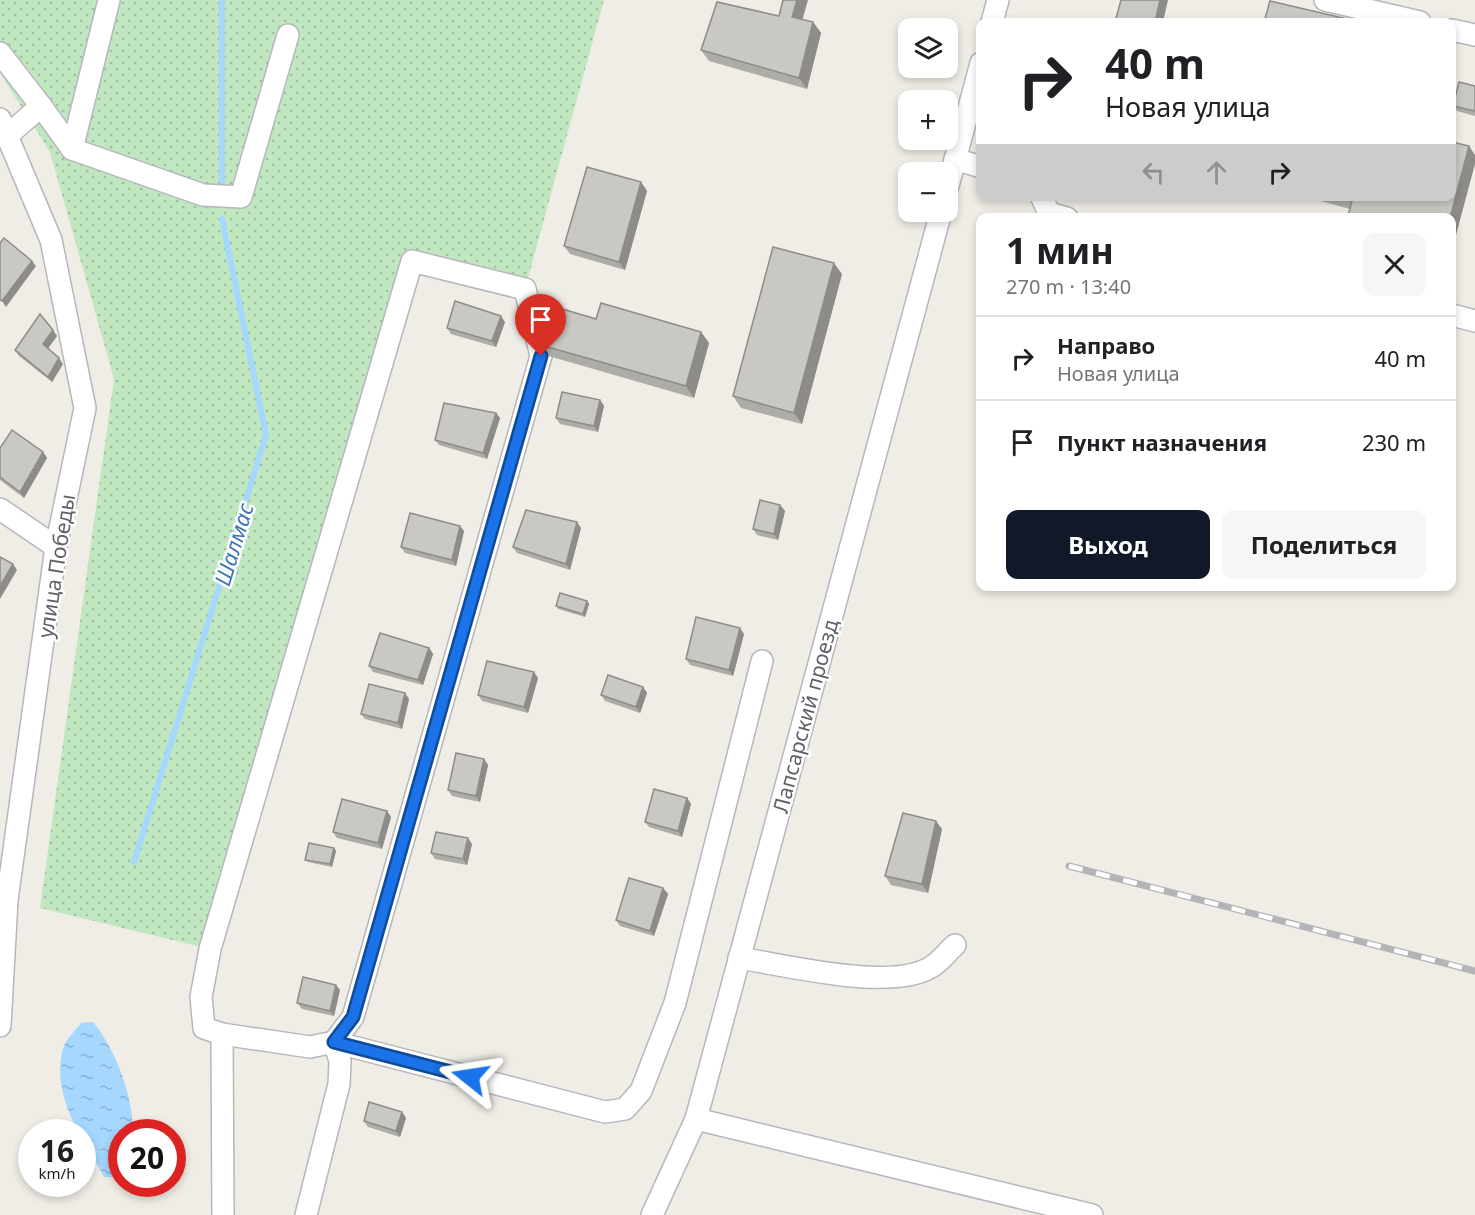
<!DOCTYPE html>
<html lang="ru">
<meta charset="utf-8">
<style>
:root{--surface:#fff;--page:#f6f6f6;--text:#202124;--muted:#757577;--line:#e0e0e0;--accent:#111827}
body{margin:0;font-family:"Noto Sans",sans-serif;background:var(--page);color:var(--text);height:100vh;display:flex;flex-direction:column;font-size:22px;white-space:nowrap}
*{box-sizing:border-box;margin:0}
p{font-size:20px;color:var(--muted)}
.icon{flex:none;width:33px;height:33px;fill:none;stroke:currentColor;stroke-width:2;stroke-linecap:round;stroke-linejoin:round}
.map{position:relative;flex:1;overflow:hidden}
.side{position:absolute;left:976px;top:213px;width:480px;height:378px;display:flex;flex-direction:column;background:var(--surface);border-radius:12px;box-shadow:0 3px 9px #0003}
.side>*{flex:none}
.hud{position:absolute;left:976px;top:18px;width:480px;height:183px;border-radius:12px;box-shadow:0 3px 9px #0003;background:#fff;color:var(--text);overflow:hidden}
.controls{position:absolute;left:898px;top:18px;display:grid;gap:12px}
.controls a{display:grid;place-items:center;width:60px;height:60px;border-radius:12px;background:var(--surface);box-shadow:0 3px 9px #0003;font-size:30px}
.speed{position:absolute;left:18px;top:1119px;display:flex;gap:12px;font-size:30px;font-weight:700;text-align:center}
.speed>*{display:grid;place-content:center;width:78px;height:78px;border-radius:50%;background:var(--surface);box-shadow:0 3px 9px #0003;line-height:1}
.speed small{font-size:15px;font-weight:400}
.speed .limit{border:9px solid #d22;background:#fff;color:#111}
.pin{position:absolute;display:grid;place-items:center;width:51px;height:51px;color:#fff;margin:-62px -26px;border-radius:50% 50% 50% 0;rotate:-45deg;box-shadow:0 0 6px #0007}
.pin .icon{rotate:45deg}
.me{position:absolute;width:66px;margin:-33px;rotate:285deg;stroke-linejoin:round;filter:drop-shadow(0 0 4px #0008)}
.turn{display:flex;align-items:center;gap:21px;height:126px;padding:0 30px;font-size:27px}
.turn .icon{width:78px;height:78px;stroke-width:2.5}
.turn b{display:block;font-size:42px;line-height:51px}
.lanes{display:flex;align-items:center;height:57px;padding:0 30px;background:#0003;justify-content:center;gap:30px;direction:ltr}
.lanes .off{opacity:.35}
.round{display:grid;place-items:center;flex:none;width:63px;height:63px;border-radius:12px;background:var(--page)}
.head{display:flex;align-items:center;justify-content:space-between;height:102px;padding:0 30px}
h1{font-size:36px;font-weight:700;line-height:45px}
.button{display:flex;gap:12px;margin-top:auto;padding:12px 30px}
.button a{flex:1;height:69px;border-radius:12px;background:var(--accent);color:#fff;font-size:24px;font-weight:700;line-height:69px;text-align:center}
.button a+a{background:var(--page);color:var(--text)}
ul{padding:0;list-style:none}
li{display:flex;align-items:center;gap:18px;height:84px;padding:0 30px;border-top:2px solid var(--line)}
li div{flex:1}
li b{display:block;font-size:22px}
li em{font-style:normal}
.map>svg:first-child{display:block}
.park{fill:url(#park-dots)}
.water{fill:url(#water-ripples)}
.lines{fill:none;stroke-linecap:round;stroke-linejoin:round}
.stream{stroke:#a5d7ff;stroke-width:6}
.minor-casing{stroke:#b5b7bc;stroke-width:24}
.minor{stroke:#fff;stroke-width:21}
.rail-casing{stroke:#b4b4b6;stroke-width:7}
.rail{stroke:#fff;stroke-width:4.5;stroke-dasharray:14;stroke-linecap:butt}
.wall{fill:#aeaca7}
.shaded-wall{fill:#8d8c88}
.building{fill:#cac8c2;stroke:#8d8c88;stroke-width:1.5}
.route-casing{stroke:#114b97;stroke-width:15}
.route{stroke:#1a73e8;stroke-width:10}
.labels{text-anchor:middle;dominant-baseline:central;stroke-width:5;stroke-linejoin:round;paint-order:stroke}
.street-label{font-size:21px;fill:#5d6066;stroke:#fff}
.water-label{font-size:22px;font-style:italic;fill:#3f76b5;stroke:#fff}
</style>
<div class="map">
<svg width="1475" height="1215" viewBox="0 0 1475 1215">
<defs>
<pattern id="park-dots" width="8" height="8" patternUnits="userSpaceOnUse" patternTransform="scale(1.5)"><rect width="8" height="8" fill="#c1e7c1"/><path d="M2 2h.1M6 6h.1" fill="none" stroke="#a0bfa1" stroke-width="1.8" stroke-linecap="round"/></pattern>
<pattern id="water-ripples" width="26" height="14" patternUnits="userSpaceOnUse" patternTransform="scale(1.5)"><rect width="26" height="14" fill="#a5d7ff"/><path d="M2 4q2-2 4 0t4 0M15 11q2-2 4 0t4 0" fill="none" stroke="#8ab2d2"/></pattern>
</defs>
<rect width="100%" height="100%" fill="#efede5"/>
<polygon class="park" points="0,0 604,0 525,289 413,261 210,949 40,908 114,379 50,152 0,73"/>
<path class="water" d="M 93,1022 C 116,1050 133,1096 133,1132 L 122,1132 L 121,1172 L 113,1177 L 104,1177 L 83,1139 L 82,1132 L 79,1132 C 65,1108 54,1074 64,1046 C 67,1038 76,1030 81,1023 Z"/>
<g class="lines">
<g class="stream">
<polyline points="222,181 222,0"/>
<polyline points="134,862 266,435 222,219"/>
</g>
<defs>
<g id="minor">
<polyline points="1325,0 1420,22"/>
<polyline points="992,22 998,0"/>
<polyline points="1452,30 1475,35"/>
<polyline points="0,53 41,106"/>
<polyline points="0,119 51,240 85,408 56,547 7,900 0,1026"/>
<polyline points="8,135 41,106 72,149 203,195 241,197 288,35"/>
<polyline points="72,149 109,0"/>
<polyline points="955,159 981,167"/>
<polyline points="948,186 981,63"/>
<polyline points="1041,196 1049,213 1067,218"/>
<polygon points="412,261 525,289 541,356 353,1017 334,1042 310,1047 222,1034 204,1028 201,997 210,949"/>
<polyline points="1452,315 1475,321"/>
<polyline points="0,509 56,547"/>
<path d="M 739,958 C 785,965 892,992 931,967 C 940,962 947,952 955,945"/>
<polyline points="222,1034 223,1215"/>
<polyline points="334,1042 605,1112 625,1109 641,1091 675,1003 762,661"/>
<polyline points="696,1119 1092,1215"/>
<polyline points="306,1215 339,1084 340,1061 334,1042"/>
<polyline points="652,1215 696,1119 941,212"/>
</g>
</defs>
<use href="#minor" class="minor-casing"/>
<use href="#minor" class="minor"/>
<defs>
<polyline id="rail" points="1069,866 1475,971"/>
</defs>
<use href="#rail" class="rail-casing"/>
<use href="#rail" class="rail"/>
</g>
<g class="wall">
<polygon points="779,16 803,19 813,22 821,33 807,89 709,61 701,50"/>
<polygon points="1475,86 1475,116 1457,111 1453,106"/>
<polygon points="641,182 647,191 625,270 570,254 564,246"/>
<polygon points="1302,196 1452,196 1452,218 1349,218 1348,216 1350,209"/>
<polygon points="842,274 802,424 741,408 733,396"/>
<polygon points="596,319 701,332 709,343 694,398 545,355 537,344"/>
<polygon points="505,322 496,347 451,334 447,328"/>
<polygon points="57,336 48,348 63,364 52,382 19,356 15,350"/>
<polygon points="600,400 604,406 598,432 560,424 556,418"/>
<polygon points="496,413 500,418 487,459 439,445 435,440"/>
<polygon points="0,448 43,452 47,458 24,498 0,480"/>
<polygon points="780,505 785,511 778,540 757,535 753,529"/>
<polygon points="460,526 464,531 456,566 405,553 401,547"/>
<polygon points="581,528 570,570 517,553 513,547"/>
<polygon points="587,601 589,604 585,617 558,609 556,606"/>
<polygon points="744,634 733,676 690,665 686,659"/>
<polygon points="429,648 433,654 423,685 373,672 369,666"/>
<polygon points="538,678 528,713 482,701 478,695"/>
<polygon points="643,687 647,693 640,713 605,701 601,695"/>
<polygon points="409,699 402,729 365,719 361,714"/>
<polygon points="484,759 488,765 480,802 452,796 448,790"/>
<polygon points="687,798 691,804 682,837 649,827 645,822"/>
<polygon points="387,811 391,817 382,849 337,838 333,832"/>
<polygon points="942,829 928,893 891,885 885,876"/>
<polygon points="472,844 467,865 435,859 431,853"/>
<polygon points="334,848 336,851 332,867 308,862 305,860"/>
<polygon points="663,888 668,894 654,936 620,926 616,920"/>
<polygon points="340,990 334,1016 302,1009 297,1003"/>
<polygon points="402,1112 406,1118 400,1137 368,1127 364,1121"/>
</g>
<g class="shaded-wall">
<polygon points="797,0 808,0 800,28 792,17"/>
<polygon points="1160,0 1168,0 1163,22 1155,22"/>
<polygon points="813,22 821,33 807,89 799,78"/>
<polygon points="1469,146 1475,155 1475,164 1452,250 1452,218 1450,218"/>
<polygon points="641,182 647,191 625,270 619,262"/>
<polygon points="32,261 36,266 6,307 2,301"/>
<polygon points="834,263 842,274 802,424 794,413"/>
<polygon points="501,316 505,322 496,347 492,341"/>
<polygon points="53,330 57,336 47,350 43,344"/>
<polygon points="701,332 709,343 694,398 686,386"/>
<polygon points="59,358 63,364 52,382 48,377"/>
<polygon points="600,400 604,406 598,432 594,426"/>
<polygon points="496,413 500,418 487,459 483,453"/>
<polygon points="43,452 47,458 24,498 20,492"/>
<polygon points="780,505 785,511 778,540 774,534"/>
<polygon points="577,522 581,528 570,570 566,564"/>
<polygon points="460,526 464,531 456,566 452,560"/>
<polygon points="13,564 17,570 0,599 0,586"/>
<polygon points="587,601 589,604 585,617 583,614"/>
<polygon points="740,628 744,634 733,676 729,670"/>
<polygon points="429,648 433,654 423,685 418,680"/>
<polygon points="534,672 538,678 528,713 524,707"/>
<polygon points="643,687 647,693 640,713 636,707"/>
<polygon points="405,693 409,699 402,729 398,723"/>
<polygon points="484,759 488,765 480,802 476,796"/>
<polygon points="687,798 691,804 682,837 678,831"/>
<polygon points="387,811 391,817 382,849 378,843"/>
<polygon points="936,821 942,829 928,893 922,884"/>
<polygon points="468,838 472,844 467,865 463,859"/>
<polygon points="334,848 336,851 332,867 330,864"/>
<polygon points="663,888 668,894 654,936 650,931"/>
<polygon points="336,985 340,990 334,1016 330,1011"/>
<polygon points="402,1112 406,1118 400,1137 396,1131"/>
</g>
<g class="building">
<polygon points="783,0 797,0 792,17 813,22 799,78 701,50 717,2 779,16"/>
<polygon points="1121,0 1160,0 1155,22 1115,22"/>
<polygon points="1270,1 1360,22 1264,22"/>
<polygon points="1459,82 1475,86 1475,111 1453,106"/>
<polygon points="1452,142 1469,146 1450,218 1354,218 1348,216 1352,201 1336,196 1452,196"/>
<polygon points="587,167 641,182 619,262 564,246"/>
<polygon points="4,238 32,261 2,301 0,300 0,243"/>
<polygon points="773,247 834,263 794,413 733,396"/>
<polygon points="455,301 501,316 492,341 447,328"/>
<polygon points="601,303 701,332 686,386 537,344 549,305 596,319"/>
<polygon points="40,314 53,330 43,344 59,358 48,377 15,350"/>
<polygon points="562,392 600,400 594,426 556,418"/>
<polygon points="444,403 496,413 483,453 435,440"/>
<polygon points="12,430 43,452 20,492 0,477 0,448"/>
<polygon points="760,500 780,505 774,534 753,529"/>
<polygon points="526,510 577,522 566,564 513,547"/>
<polygon points="410,513 460,526 452,560 401,547"/>
<polygon points="0,557 13,564 0,586"/>
<polygon points="560,593 587,601 583,614 556,606"/>
<polygon points="696,617 740,628 729,670 686,659"/>
<polygon points="380,633 429,648 418,680 369,666"/>
<polygon points="487,661 534,672 524,707 478,695"/>
<polygon points="608,675 643,687 636,707 601,695"/>
<polygon points="369,684 405,693 398,723 361,714"/>
<polygon points="456,753 484,759 476,796 448,790"/>
<polygon points="654,789 687,798 678,831 645,822"/>
<polygon points="342,799 387,811 378,843 333,832"/>
<polygon points="903,813 936,821 922,884 885,876"/>
<polygon points="436,832 468,838 463,859 431,853"/>
<polygon points="309,843 334,848 330,864 305,860"/>
<polygon points="629,878 663,888 650,931 616,920"/>
<polygon points="303,977 336,985 330,1011 297,1003"/>
<polygon points="369,1102 402,1112 396,1131 364,1121"/>
</g>
<g class="lines">
<defs>
<polyline id="route" points="470,1077 334,1042 353,1017 541,356"/>
</defs>
<use href="#route" class="route-casing"/>
<use href="#route" class="route"/>
</g>
<g class="labels">
<g class="street-label">
<text transform="translate(56 566) rotate(-81)">улица Победы</text>
<text transform="translate(805 716) rotate(-75)">Лапсарский проезд</text>
</g>
<g class="water-label">
<text transform="translate(233 544) rotate(-73)">Шалмас</text>
</g>
</g>
</svg>
<div class="controls">
<a><svg class="icon" aria-label="layers" viewBox="0 0 24 24"><path d="M12 4l9 5-9 5-9-5zM3 14l9 5 9-5"/></svg></a>
<a>+</a>
<a>−</a>
</div>
<div class="speed"><div>16<small>km/h</small></div><div class="limit">20</div></div>
<div class="pin" style="left:541px;top:356px;background:#d93025"><svg class="icon" aria-label="arrive" viewBox="0 0 24 24"><path d="M6 21V4h12l-3 4 3 4H6"/></svg></div>
<svg class="me" style="left:470px;top:1077px" viewBox="-20 -20 40 40"><path d="M0-17L14 15 0 8-14 15z" fill="#1a73e8" stroke="#fff" stroke-width="4"/></svg>
<div class="hud">
<div class="turn"><svg class="icon" aria-label="right" viewBox="0 0 24 24"><path d="M7 20v-9h11M14 6l5 5-5 5"/></svg><div><b>40 m</b>Новая улица</div></div>
<div class="lanes"><svg class="icon off" aria-label="left" viewBox="0 0 24 24"><path d="M17 20v-9H6M10 6l-5 5 5 5"/></svg><svg class="icon off" aria-label="ahead" viewBox="0 0 24 24"><path d="M12 20V5M6 11l6-6 6 6"/></svg><svg class="icon" aria-label="right" viewBox="0 0 24 24"><path d="M7 20v-9h11M14 6l5 5-5 5"/></svg></div>
</div>
<section class="side">
<div class="head"><div><h1>1 мин</h1><p>270 m · 13:40</p></div><a class="round"><svg class="icon" aria-label="close" viewBox="0 0 24 24"><path d="M6 6l12 12M18 6L6 18"/></svg></a></div>
<ul>
<li><svg class="icon" aria-label="right" viewBox="0 0 24 24"><path d="M7 20v-9h11M14 6l5 5-5 5"/></svg><div><b>Направо</b><p>Новая улица</p></div><em>40 m</em></li>
<li><svg class="icon" aria-label="arrive" viewBox="0 0 24 24"><path d="M6 21V4h12l-3 4 3 4H6"/></svg><div><b>Пункт назначения</b></div><em>230 m</em></li>
</ul>
<div class="button"><a>Выход</a><a>Поделиться</a></div>
</section>
</div>
